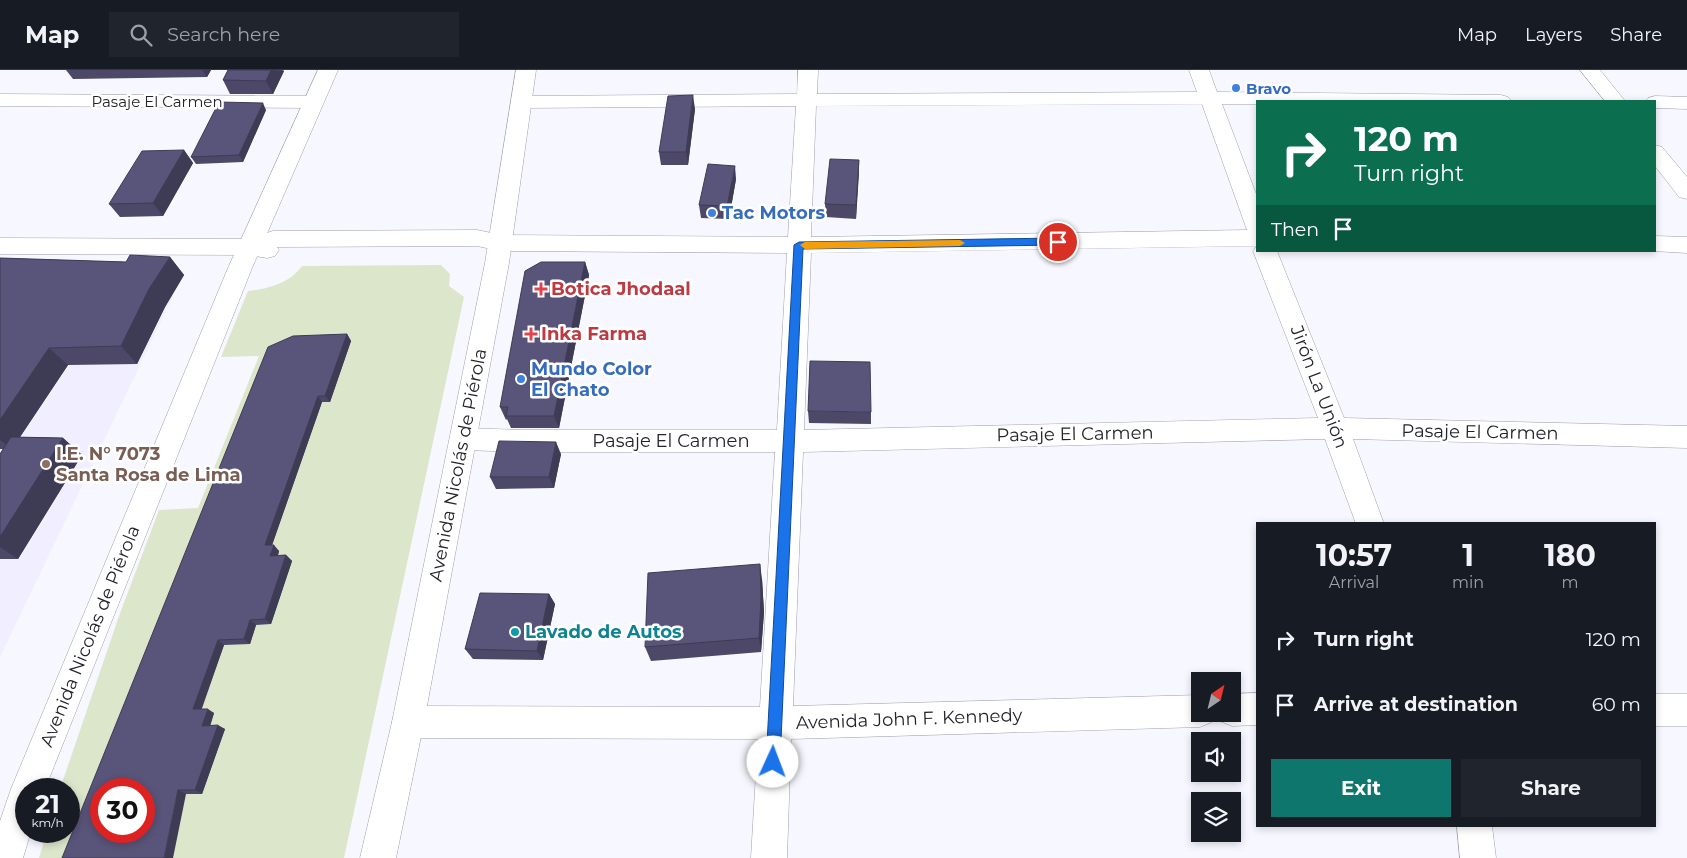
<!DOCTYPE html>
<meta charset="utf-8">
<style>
:root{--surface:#171b24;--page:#20242c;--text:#f1f3f6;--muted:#9ea1a6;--line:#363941;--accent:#0f766e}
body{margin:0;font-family:Montserrat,sans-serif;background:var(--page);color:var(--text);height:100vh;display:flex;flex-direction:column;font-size:19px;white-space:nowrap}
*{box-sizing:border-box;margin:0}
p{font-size:16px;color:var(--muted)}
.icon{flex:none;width:28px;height:28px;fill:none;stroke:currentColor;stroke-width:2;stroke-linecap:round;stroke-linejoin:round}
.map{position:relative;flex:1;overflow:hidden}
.sheet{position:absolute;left:1256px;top:452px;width:400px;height:305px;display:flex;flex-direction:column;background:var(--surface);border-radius:0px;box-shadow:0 2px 8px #0003}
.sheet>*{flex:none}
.banner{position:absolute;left:1256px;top:30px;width:400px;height:152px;border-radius:0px;box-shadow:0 2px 8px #0003;background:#0b6e4f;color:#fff;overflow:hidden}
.needle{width:32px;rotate:35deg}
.buttons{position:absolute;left:1191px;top:602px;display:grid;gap:10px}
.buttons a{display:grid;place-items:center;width:50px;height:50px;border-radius:0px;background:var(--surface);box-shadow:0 2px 8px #0003;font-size:25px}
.speed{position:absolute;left:15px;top:708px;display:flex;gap:10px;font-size:25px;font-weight:700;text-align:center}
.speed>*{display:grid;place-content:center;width:65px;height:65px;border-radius:50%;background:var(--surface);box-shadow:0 2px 8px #0003;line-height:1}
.speed small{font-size:12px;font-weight:400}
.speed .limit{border:8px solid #d22;background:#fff;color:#111}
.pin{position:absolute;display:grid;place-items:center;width:42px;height:42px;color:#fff;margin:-21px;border:2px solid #fff;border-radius:50%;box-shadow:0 1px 5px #0007}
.me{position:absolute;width:55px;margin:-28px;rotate:2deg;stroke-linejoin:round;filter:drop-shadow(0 0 4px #0008)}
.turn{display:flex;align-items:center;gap:18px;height:105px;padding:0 15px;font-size:22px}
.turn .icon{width:65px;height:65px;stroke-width:2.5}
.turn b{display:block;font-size:35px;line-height:42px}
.then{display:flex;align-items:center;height:48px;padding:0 15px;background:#0003;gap:10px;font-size:19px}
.eta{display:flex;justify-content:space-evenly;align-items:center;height:85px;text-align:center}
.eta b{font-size:30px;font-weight:700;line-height:35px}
.cta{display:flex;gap:10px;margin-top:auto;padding:10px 15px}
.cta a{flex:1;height:58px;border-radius:0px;background:var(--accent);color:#fff;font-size:20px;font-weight:700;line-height:58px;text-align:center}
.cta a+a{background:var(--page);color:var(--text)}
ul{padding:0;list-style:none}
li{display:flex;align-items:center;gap:15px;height:65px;padding:0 15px}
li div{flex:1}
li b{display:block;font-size:19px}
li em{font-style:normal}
header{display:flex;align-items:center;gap:30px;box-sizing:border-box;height:70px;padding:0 25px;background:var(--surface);border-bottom:1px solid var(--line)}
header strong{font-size:24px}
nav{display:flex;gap:28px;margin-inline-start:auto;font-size:18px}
.search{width:350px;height:45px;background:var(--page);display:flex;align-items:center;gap:12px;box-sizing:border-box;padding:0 18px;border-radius:0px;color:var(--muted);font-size:19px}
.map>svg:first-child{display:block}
.built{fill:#f0eeff}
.green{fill:#dce6cb;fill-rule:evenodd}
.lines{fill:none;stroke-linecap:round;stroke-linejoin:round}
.street-casing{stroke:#9f9db0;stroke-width:1}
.secondary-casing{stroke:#9f9db0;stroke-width:1}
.street{fill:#fff;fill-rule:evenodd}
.secondary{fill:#fff;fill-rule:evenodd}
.wall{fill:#4d4868}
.shaded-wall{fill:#3e3b55}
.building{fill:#595479;stroke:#3e3b55;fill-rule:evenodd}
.route{fill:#1a73e8;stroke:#114b97}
.slow{fill:#f59e0b}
.shop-dot{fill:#3f7fe0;stroke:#fff;stroke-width:2}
.health-dot{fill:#e0444e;stroke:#fff;stroke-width:2}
.education-dot{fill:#8d6e63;stroke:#fff;stroke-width:2}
.culture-dot{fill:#0f9aa8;stroke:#fff;stroke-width:2}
.labels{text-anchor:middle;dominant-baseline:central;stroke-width:5;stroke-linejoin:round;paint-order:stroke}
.far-shop-label{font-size:15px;font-weight:bold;fill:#366cbe;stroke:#fff;text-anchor:start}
.far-street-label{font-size:15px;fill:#23232a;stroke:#fff}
.shop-label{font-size:18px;font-weight:bold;fill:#366cbe;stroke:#fff;text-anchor:start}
.health-label{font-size:18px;font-weight:bold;fill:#be3a42;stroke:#fff;text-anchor:start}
.street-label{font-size:18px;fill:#23232a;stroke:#fff}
.education-label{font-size:18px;font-weight:bold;fill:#785e54;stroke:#fff;text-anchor:start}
.culture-label{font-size:18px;font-weight:bold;fill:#0d838f;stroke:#fff;text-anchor:start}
</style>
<header>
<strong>Map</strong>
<div class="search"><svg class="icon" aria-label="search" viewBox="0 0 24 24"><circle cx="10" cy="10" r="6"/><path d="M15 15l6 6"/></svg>Search here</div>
<nav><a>Map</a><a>Layers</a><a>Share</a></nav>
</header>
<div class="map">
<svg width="1687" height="788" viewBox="0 0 1687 788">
<rect width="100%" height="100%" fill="#f7f7ff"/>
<polygon class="built" points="0,201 185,201 0,587"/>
<path class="green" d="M 441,195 L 450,204 L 449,216 L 464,227 L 344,788 L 39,788 L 47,761 L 69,761 L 69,719 L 60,719 L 119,546 L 159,440 L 198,438 L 259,286 L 221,287 L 248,221 C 268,219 290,213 302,196 ZM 101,719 L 144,719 L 144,761 L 101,761 Z"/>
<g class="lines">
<defs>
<g id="street">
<path d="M 798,0 L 818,0 L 817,24 L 1197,22 L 1189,0 L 1209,0 L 1217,22 L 1501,25 L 1508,27 L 1511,31 L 1258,31 L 1258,34 L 1222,34 L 1258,129 L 1258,181 L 1277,181 L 1344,348 L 1687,356 L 1687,378 L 1353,369 L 1384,454 L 1356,454 L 1325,369 L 803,382 L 793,636 L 1200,625 L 1200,644 L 1215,644 L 1212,652 L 1200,657 L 791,669 L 787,788 L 751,788 L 758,669 L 408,668 L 396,663 L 392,652 L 396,641 L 408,636 L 760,637 L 775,382 L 521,382 L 464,380 L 454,377 L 451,369 L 454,361 L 464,358 L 521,360 L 777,360 L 787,183 L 501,181 L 477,176 L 277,177 L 279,180 L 275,186 L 267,188 L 249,185 L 0,184 L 0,168 L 248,169 L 273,161 L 477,160 L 501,165 L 788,167 L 796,36 L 522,38 L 515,36 L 512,32 L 515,28 L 522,26 L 797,24 ZM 1202,34 L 1247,160 L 811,167 L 816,36 ZM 1257,176 L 1253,181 L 1318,348 L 804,360 L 811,183 Z"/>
<polygon points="0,24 313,26 320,28 323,32 320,36 313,38 0,36"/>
<polygon points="1655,26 1687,27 1687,39 1655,38 1655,31 1645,31 1648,28"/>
<polygon points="1655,166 1687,167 1687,183 1653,181 1655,181"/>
<polygon points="1258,623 1258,655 1232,656 1220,651 1217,644 1232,644 1232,624"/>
<rect x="1655" y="624" width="32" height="32"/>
<polygon points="1457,756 1492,756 1496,788 1460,788"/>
</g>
<g id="secondary">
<polygon points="318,0 338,0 252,198 45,719 26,719 26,761 31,761 23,788 0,788 0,751 11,719 228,198"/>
<polygon points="516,0 536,0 509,193 424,652 396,788 360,788 392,652 485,193"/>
<polygon points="1580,0 1600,0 1625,31 1605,31"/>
<polygon points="1655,75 1662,77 1687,107 1687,129 1679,127 1655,96"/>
</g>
</defs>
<use href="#street" class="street-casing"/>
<use href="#secondary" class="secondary-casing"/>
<use href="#street" class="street"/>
<use href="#secondary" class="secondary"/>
</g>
<g class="wall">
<polygon points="66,0 211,0 207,7 73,9"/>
<polygon points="228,0 283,0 284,1 273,24 230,24 223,10"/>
<polygon points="695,39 688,95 661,95 659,82"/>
<polygon points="266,40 243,92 196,94 191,87"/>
<polygon points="184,80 193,93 163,146 120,147 109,134"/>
<polygon points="859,90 856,149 826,147 825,134"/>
<polygon points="736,109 729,149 701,148 699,135"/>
<polygon points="170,187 184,205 165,237 137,294 68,295 20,367 63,368 82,385 18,489 0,489 0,384 3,379 0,379 0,188 126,192"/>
<polygon points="585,192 589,205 559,358 511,358 507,349 506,350 500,337"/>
<polygon points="347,264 351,271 330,332 322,332 272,475 279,481 278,486 286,485 292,491 271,554 256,555 250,574 224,575 201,639 214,643 210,655 225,659 202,724 186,724 62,788"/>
<polygon points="808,341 871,342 871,354 809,353"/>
<polygon points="561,384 554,418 496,419 490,407"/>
<polygon points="762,509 764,542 761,582 651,591 645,577"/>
<polygon points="549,524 555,534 543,590 473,589 465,579"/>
</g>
<g class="shaded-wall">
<polygon points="202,0 211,0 207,7"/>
<polygon points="271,0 284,1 273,24 266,11"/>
<polygon points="693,25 695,39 688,95 686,82"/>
<polygon points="263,33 266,40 243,92 239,85"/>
<polygon points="184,80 193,93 163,146 153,133"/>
<polygon points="859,90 859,103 856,149 856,135"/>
<polygon points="735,96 736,109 729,149 727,136"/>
<polygon points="170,187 184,205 165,237 137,294 121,276 149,219"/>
<polygon points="585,192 589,205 559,358 554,346"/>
<polygon points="347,264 351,271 330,332 325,326"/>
<polygon points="49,278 68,295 12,379 0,370 0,350"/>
<polygon points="318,326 322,332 270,481 265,475"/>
<polygon points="63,368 82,385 18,489 0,477 0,467"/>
<polygon points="556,372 561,384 554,418 549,407"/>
<polygon points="274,475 279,481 276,491 270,486"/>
<polygon points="286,485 292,491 271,554 265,549"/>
<polygon points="760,494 762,509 764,542 761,582 759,568"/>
<polygon points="549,524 555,534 543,590 537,581"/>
<polygon points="250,550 256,555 250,574 244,569"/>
<polygon points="218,570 224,575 200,644 193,639"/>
<polygon points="208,639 214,643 209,660 202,656"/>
<polygon points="218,655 225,659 202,724 195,720"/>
<polygon points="178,720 186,724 173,788 164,788"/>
</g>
<g class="building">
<polygon points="228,0 271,0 266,11 223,10"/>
<polygon points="693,25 686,82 659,82 668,26"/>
<polygon points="219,32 263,33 239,85 191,87"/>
<polygon points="184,80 153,133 109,134 142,81"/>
<polygon points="830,89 859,90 856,135 825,134"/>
<polygon points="708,94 735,96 727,136 699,135"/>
<polygon points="130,185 170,187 149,219 121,276 49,278 0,350 0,188 126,192"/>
<polygon points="541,192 585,192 554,346 506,346 508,337 500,337 525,201"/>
<path d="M 347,264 L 325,326 L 318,326 L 265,475 L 274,475 L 270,486 L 286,485 L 265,549 L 250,550 L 244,569 L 218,570 L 193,639 L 208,639 L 202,656 L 218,655 L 195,720 L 178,720 L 164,788 L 62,788 L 268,277 L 293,266 ZM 101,719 L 144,719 L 144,761 L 101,761 Z"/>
<polygon points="810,291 870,292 871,342 808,341"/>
<polygon points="11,367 63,368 0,467 0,384"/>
<polygon points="499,371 556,372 549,407 490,407"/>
<polygon points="760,494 761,527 759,568 645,577 648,503"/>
<polygon points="480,523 549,524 537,581 465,579"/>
</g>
<polygon class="route" points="1058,168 1063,172 1058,175 803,179 780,692 778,697 773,699 768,697 766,692 794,175 799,172"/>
<polygon class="slow" points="960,170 965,173 960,176 805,179 800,175 805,172"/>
<g class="shop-dot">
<circle cx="1236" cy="18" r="5"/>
<circle cx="712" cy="143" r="5"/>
<circle cx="521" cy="309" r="5"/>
</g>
<g class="health-dot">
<path d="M538.5 211.5h5v5h5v5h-5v5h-5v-5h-5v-5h5z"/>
<path d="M528.5 256.5h5v5h5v5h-5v5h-5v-5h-5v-5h5z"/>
</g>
<circle class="education-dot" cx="46" cy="394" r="5"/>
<circle class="culture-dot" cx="515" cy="562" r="5"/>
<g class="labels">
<g class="far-shop-label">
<text x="1246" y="18">Bravo</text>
</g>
<g class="far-street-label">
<text x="157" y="31">Pasaje El Carmen</text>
</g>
<g class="shop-label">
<text x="722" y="143">Tac Motors</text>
<text x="531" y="299">Mundo Color<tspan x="531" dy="21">El Chato</tspan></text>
</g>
<g class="health-label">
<text x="551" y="219">Botica Jhodaal</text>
<text x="541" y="264">Inka Farma</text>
</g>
<g class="street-label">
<text transform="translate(1319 317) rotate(69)">Jirón La Unión</text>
<text transform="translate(1480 362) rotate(1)">Pasaje El Carmen</text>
<text transform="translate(1075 364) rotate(-1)">Pasaje El Carmen</text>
<text x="671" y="371">Pasaje El Carmen</text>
<text transform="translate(458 395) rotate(-79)">Avenida Nicolás de Piérola</text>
<text transform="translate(90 566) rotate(-68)">Avenida Nicolás de Piérola</text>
<text transform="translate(909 649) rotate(-2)">Avenida John F. Kennedy</text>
</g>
<g class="education-label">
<text x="56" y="384">I.E. N° 7073<tspan x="56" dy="21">Santa Rosa de Lima</tspan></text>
</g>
<g class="culture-label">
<text x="525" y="562">Lavado de Autos</text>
</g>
</g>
</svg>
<div class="buttons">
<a><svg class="needle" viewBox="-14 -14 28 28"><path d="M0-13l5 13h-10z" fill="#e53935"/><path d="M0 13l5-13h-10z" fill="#9ea1a6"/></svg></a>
<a><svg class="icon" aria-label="sound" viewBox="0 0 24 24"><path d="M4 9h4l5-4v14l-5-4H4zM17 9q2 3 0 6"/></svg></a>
<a><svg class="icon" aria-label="layers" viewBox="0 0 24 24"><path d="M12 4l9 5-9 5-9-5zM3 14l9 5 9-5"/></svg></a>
</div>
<div class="speed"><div>21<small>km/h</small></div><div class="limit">30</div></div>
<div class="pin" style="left:1058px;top:172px;background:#d93025"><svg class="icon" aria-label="arrive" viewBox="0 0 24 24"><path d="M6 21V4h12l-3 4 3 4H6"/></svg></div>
<svg class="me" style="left:773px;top:692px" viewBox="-20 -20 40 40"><circle r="19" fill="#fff"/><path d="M0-13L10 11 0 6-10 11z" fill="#1a73e8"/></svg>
<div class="banner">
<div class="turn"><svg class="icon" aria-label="right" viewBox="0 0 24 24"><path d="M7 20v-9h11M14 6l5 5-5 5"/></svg><div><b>120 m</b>Turn right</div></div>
<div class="then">Then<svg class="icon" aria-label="arrive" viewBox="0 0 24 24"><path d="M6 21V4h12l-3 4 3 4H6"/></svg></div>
</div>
<section class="sheet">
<div class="eta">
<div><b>10:57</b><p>Arrival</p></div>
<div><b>1</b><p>min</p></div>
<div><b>180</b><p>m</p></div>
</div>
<ul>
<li><svg class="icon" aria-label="right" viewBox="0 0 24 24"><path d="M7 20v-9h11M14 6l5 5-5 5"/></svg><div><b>Turn right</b></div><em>120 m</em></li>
<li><svg class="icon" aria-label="arrive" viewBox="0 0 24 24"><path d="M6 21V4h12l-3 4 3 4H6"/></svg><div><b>Arrive at destination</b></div><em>60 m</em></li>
</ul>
<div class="cta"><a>Exit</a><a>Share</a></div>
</section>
</div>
